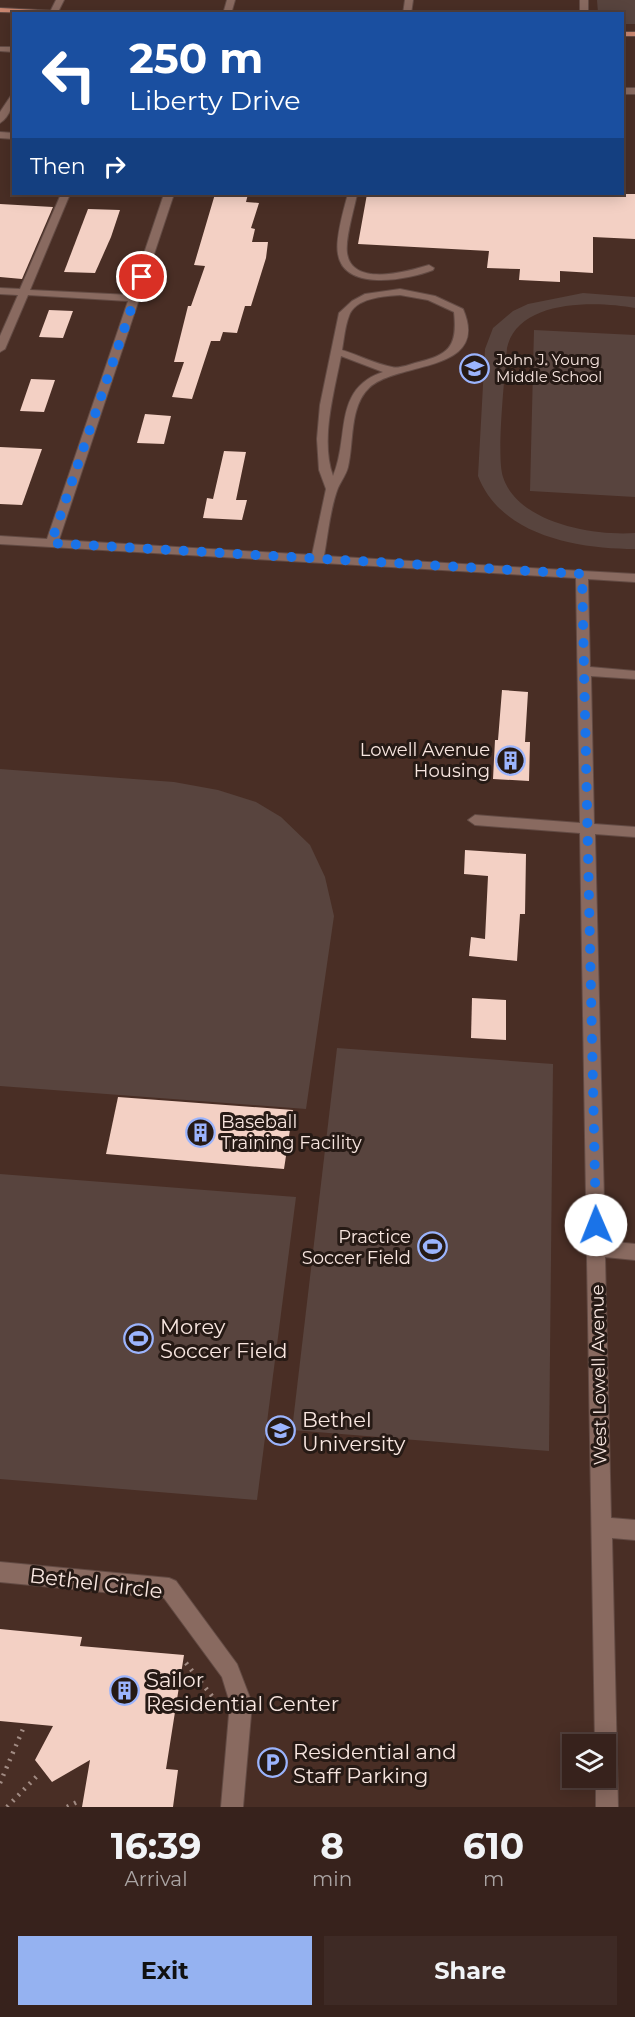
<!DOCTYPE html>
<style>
:root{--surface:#37221c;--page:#3e2a25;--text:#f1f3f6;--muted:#aaa4a3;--line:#513f3b;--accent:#95b2f1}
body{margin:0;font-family:Montserrat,sans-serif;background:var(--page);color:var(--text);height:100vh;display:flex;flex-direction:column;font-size:22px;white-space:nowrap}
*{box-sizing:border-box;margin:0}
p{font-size:20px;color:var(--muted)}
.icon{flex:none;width:33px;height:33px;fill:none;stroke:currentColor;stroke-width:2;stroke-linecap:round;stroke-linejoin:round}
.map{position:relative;height:1807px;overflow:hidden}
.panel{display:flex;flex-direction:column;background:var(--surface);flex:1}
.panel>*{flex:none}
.banner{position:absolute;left:12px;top:12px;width:612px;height:183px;border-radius:0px;box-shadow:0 3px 15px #0003,0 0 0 2px var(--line);background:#1a4fa0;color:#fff;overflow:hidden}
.controls{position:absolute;left:562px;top:1734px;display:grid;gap:12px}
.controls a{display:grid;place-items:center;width:54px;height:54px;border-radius:0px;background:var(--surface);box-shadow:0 3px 15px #0003,0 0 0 2px var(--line);font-size:30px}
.pin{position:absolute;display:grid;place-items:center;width:51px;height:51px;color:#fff;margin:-26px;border:3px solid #fff;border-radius:50%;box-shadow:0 2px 6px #0007}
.me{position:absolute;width:66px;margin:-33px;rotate:359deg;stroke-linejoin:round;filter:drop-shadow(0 0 4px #0008)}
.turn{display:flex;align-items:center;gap:21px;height:126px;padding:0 18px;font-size:27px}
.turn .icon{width:78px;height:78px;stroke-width:2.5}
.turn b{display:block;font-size:42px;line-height:51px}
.then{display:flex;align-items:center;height:57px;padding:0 18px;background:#0003;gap:12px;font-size:22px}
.eta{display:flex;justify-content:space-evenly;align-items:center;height:102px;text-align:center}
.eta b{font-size:36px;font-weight:700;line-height:42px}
.action{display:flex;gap:12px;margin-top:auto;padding:12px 18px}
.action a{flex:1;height:69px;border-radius:0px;background:var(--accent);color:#111;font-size:24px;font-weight:700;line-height:69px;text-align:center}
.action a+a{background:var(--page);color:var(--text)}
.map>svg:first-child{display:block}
.green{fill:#58443e}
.building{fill:#f3d0c4}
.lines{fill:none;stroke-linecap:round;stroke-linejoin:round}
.minor-casing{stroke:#634b44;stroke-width:2}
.major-casing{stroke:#634b44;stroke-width:2}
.path{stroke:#a18b83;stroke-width:4.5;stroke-dasharray:2 6;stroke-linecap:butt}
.minor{fill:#896a60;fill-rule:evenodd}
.major{fill:#c98670;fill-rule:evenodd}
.route{stroke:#1a73e8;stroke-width:10;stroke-dasharray:0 18}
.labels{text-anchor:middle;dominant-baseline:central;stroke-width:6;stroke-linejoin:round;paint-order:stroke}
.far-poi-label{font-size:15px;fill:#f8e6e0;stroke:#261a15;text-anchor:start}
.poi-label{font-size:18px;fill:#f8e6e0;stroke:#261a15;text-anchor:end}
.street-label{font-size:18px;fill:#f8e6e0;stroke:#261a15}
.near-poi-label{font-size:21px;fill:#f8e6e0;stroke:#261a15;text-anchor:start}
.near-street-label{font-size:21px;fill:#f8e6e0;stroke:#261a15}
</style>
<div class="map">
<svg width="635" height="1807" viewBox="0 0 635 1807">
<rect width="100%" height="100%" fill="#492e25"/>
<g class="green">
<polygon points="597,0 635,0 635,24 623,24 622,14 598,13"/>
<path d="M 583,293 L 635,297 L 635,308 C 596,301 518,299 507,348 C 505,375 496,456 503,477 C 518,523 593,536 635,533 L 635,549 C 578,549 501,536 478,476 L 485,349 L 493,328 L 513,311 L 528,304 Z"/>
<polygon points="534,330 635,335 635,497 530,491"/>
<polygon points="0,769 174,782 218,790 256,802 281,817 310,845 325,877 334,916 306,1109 0,1086"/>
<polygon points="337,1048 553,1064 549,1451 292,1430"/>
<polygon points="0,1174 296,1197 257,1500 0,1479"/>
</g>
<g class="building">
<polygon points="215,194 248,194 246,202 259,203 251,228 255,229 252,242 268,242 266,258 251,306 245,306 237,333 223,332 220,341 211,341 192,399 172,397 184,362 174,362 188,306 191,306 205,266 194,265"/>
<polygon points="367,194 635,194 635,239 593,237 593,273 560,271 560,282 519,280 520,269 487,268 489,251 358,244"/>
<polygon points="0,204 53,207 22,279 0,277"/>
<polygon points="88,209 120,210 111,237 95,273 64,272"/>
<polygon points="49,310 73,311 63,338 39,337"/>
<polygon points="31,379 55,380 44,412 20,411"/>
<polygon points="145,414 171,416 164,444 137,443"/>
<polygon points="0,447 42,449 22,505 0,504"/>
<polygon points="224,451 246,452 236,500 247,500 242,520 203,518 207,498 213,499"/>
<polygon points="502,690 528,692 525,742 530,742 529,781 493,779 495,740 498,740"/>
<polygon points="465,850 526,854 525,914 520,914 517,961 469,956 471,937 485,939 488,876 464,874"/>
<polygon points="472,998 506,1000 506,1040 471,1038"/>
<polygon points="118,1097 293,1110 284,1169 106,1154"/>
<polygon points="0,1629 82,1637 80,1646 184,1655 166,1769 178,1770 173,1807 82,1807 90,1760 52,1782 35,1760 53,1726 0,1721"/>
</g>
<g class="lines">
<defs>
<g id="minor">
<polygon points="56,0 64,0 57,14 49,14"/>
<polygon points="227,0 235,0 231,14 223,14"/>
<polygon points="405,0 413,0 411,14 403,14"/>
<rect x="580" y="0" width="8" height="14"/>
<polygon points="0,47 14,47 14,52 0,51"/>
<rect x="622" y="88" width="13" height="6"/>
<path d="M 14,91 C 14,102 10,117 0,123 L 0,112 Z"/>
<polygon points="0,132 14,133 14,139 0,138"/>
<path d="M 61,194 L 70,194 L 30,290 L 130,295 L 164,194 L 174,194 L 59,540 L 312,555 L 326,489 L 319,470 L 317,439 L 320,405 L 339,313 L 352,301 L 365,294 L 400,289 L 435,296 L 463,309 C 491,374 397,361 369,388 C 349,407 354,443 348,467 C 346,475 341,481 338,488 C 330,509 328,534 324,556 L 635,574 L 635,582 L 588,579 L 590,667 L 635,671 L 635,679 L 591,676 L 594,824 L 635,827 L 635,837 L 595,834 L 605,1241 L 635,1244 L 635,1260 L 605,1257 L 611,1518 L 635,1520 L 635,1540 L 612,1538 L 618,1807 L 596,1807 L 596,1778 L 606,1778 L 606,1744 L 595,1744 L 580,833 L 475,825 L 468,820 L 475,815 L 580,823 L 576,578 L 0,544 L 0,536 L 47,539 L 128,301 L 28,295 L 5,349 L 0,352 L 0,336 L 18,295 L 0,294 L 0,288 L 20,289 ZM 400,295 L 428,300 L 454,312 C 458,348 448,355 415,363 C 408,365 398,369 392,367 C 375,364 358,355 342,350 C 344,339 345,326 349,316 C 355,298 384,296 400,295 ZM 341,356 L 383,372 C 332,389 350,438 333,476 C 320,440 334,393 341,356 Z"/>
<path d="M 348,194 L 357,194 C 354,210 345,238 347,253 C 352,288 409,271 429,265 L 434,268 L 433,270 C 408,280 344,292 338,254 C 335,240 344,208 348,194 Z"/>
<polygon points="0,1562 169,1578 176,1581 237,1664 252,1703 243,1807 221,1807 230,1703 222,1677 164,1598 0,1582"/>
</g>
<g id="major">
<polygon points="0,8 76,12 80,14 0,12"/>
<rect x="622" y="32" width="13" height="4"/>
</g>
</defs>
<use href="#minor" class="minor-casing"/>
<use href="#major" class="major-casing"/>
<g class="path">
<polyline points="186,1663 215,1700"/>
<polyline points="0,1783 23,1729"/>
<polyline points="7,1807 38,1775"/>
<polyline points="67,1807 77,1802"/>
</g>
<use href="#minor" class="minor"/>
<use href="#major" class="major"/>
</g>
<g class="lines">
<polyline class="route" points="142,277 51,543 582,574 596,1225"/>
</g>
<defs>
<symbol id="school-ring" viewBox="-11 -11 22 22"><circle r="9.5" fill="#261a15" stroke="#9bb4fd" stroke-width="1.5"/><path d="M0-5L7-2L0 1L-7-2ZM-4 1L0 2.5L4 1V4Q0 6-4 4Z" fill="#9bb4fd"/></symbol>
<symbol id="building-ring" viewBox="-11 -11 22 22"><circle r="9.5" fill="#261a15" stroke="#9bb4fd" stroke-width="1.5"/><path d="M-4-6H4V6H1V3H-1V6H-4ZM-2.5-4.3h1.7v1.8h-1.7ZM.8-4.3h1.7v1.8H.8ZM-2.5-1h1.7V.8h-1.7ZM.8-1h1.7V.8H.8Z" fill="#9bb4fd"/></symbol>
<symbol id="stadium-ring" viewBox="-11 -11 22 22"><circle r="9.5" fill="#261a15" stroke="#9bb4fd" stroke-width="1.5"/><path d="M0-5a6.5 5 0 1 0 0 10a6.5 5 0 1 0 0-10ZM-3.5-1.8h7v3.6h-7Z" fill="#9bb4fd"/></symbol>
<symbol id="university-ring" viewBox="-11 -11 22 22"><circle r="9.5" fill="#261a15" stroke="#9bb4fd" stroke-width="1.5"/><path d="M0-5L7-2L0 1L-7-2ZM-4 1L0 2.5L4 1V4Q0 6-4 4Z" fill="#9bb4fd"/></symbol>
<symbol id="parking-ring" viewBox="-11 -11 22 22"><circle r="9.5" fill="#261a15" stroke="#9bb4fd" stroke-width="1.5"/><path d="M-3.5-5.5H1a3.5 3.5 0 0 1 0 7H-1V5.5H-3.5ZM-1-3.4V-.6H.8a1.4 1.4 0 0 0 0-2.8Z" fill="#9bb4fd"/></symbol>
</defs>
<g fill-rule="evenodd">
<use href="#school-ring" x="458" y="352" width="33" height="33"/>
<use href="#building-ring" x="494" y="744" width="33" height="33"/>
<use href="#building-ring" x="184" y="1116" width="33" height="33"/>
<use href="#stadium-ring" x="416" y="1230" width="33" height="33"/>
<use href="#stadium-ring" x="122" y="1322" width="33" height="33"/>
<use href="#university-ring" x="264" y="1414" width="33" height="33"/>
<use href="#building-ring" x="108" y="1674" width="33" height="33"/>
<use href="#parking-ring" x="256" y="1746" width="33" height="33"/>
</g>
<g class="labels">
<g class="far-poi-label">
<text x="496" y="359">John J. Young<tspan x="496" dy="17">Middle School</tspan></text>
</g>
<g class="poi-label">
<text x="490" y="750">Lowell Avenue<tspan x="490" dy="21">Housing</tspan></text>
<text x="221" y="1122" text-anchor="start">Baseball<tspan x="221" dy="21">Training Facility</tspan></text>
<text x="411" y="1237">Practice<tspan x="411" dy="21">Soccer Field</tspan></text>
</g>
<g class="street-label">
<text transform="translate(599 1375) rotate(-91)">West Lowell Avenue</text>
</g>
<g class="near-poi-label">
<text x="160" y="1326">Morey<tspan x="160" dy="24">Soccer Field</tspan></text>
<text x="302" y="1419">Bethel<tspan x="302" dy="24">University</tspan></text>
<text x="146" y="1679">Sailor<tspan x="146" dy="24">Residential Center</tspan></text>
<text x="293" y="1751">Residential and<tspan x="293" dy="24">Staff Parking</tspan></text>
</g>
<g class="near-street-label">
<text transform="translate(96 1583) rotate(7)">Bethel Circle</text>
</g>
</g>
</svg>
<div class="controls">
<a><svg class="icon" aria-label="layers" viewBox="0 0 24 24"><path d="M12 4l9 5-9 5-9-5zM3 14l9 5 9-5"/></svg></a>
</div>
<div class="pin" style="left:142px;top:277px;background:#d93025"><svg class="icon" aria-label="arrive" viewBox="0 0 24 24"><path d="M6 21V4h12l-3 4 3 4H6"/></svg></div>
<svg class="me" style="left:596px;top:1225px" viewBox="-20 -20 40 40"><circle r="19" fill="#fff"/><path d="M0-13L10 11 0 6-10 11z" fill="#1a73e8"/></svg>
<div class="banner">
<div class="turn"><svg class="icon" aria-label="left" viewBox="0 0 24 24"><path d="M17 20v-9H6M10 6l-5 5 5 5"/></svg><div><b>250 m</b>Liberty Drive</div></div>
<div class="then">Then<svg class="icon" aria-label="right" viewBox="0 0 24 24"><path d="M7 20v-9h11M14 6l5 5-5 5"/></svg></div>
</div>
</div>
<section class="panel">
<div class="eta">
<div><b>16:39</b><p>Arrival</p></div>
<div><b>8</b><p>min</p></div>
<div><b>610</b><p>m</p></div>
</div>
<div class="action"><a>Exit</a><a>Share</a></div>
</section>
